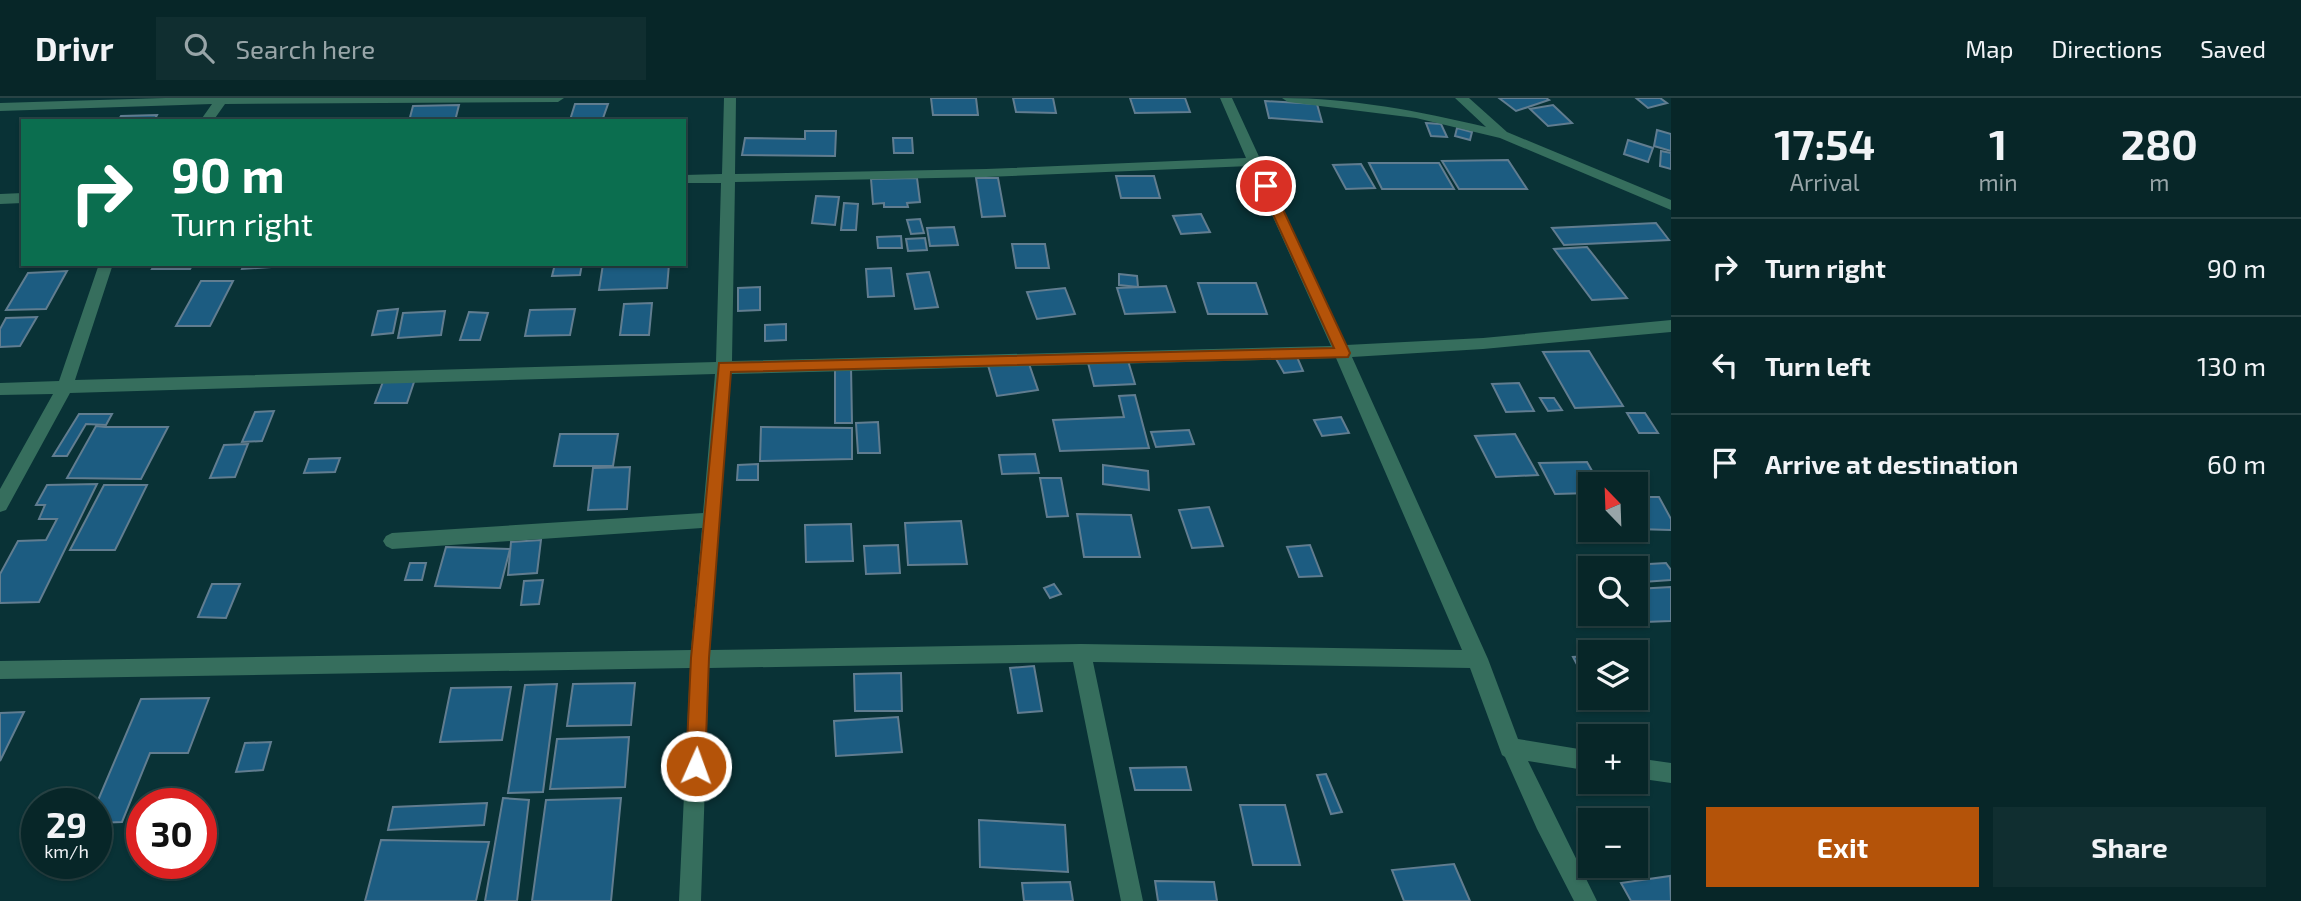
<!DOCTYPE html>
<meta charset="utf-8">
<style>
:root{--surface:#072628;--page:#102e30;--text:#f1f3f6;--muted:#98a5a8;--line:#284345;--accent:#b45309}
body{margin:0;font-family:"Exo 2",sans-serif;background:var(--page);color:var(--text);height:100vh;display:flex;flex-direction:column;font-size:26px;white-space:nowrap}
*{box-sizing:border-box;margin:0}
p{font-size:23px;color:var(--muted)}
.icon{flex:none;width:38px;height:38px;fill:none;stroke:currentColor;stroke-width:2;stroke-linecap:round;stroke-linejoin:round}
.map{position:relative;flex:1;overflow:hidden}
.details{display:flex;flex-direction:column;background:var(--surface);width:630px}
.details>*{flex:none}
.top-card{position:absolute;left:21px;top:21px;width:665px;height:147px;border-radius:0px;box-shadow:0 2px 5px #0004,0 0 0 2px var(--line);background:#0b6e4f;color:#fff;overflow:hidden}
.needle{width:46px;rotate:337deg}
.tools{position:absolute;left:1578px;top:374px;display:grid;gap:14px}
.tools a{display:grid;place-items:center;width:70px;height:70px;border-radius:0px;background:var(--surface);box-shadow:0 2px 5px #0004,0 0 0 2px var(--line);font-size:35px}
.speed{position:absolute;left:21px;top:690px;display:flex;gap:14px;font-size:35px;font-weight:700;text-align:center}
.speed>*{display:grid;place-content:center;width:91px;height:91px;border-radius:50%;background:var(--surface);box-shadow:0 2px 5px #0004,0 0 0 2px var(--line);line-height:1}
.speed small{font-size:18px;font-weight:400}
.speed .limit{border:10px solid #d22;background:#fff;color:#111}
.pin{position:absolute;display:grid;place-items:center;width:60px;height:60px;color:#fff;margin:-30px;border:4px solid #fff;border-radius:50%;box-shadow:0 2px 7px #0007}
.me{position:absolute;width:77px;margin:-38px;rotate:2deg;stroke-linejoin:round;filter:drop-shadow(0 0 5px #0008)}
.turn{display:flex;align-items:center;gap:24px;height:147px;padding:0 35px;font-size:32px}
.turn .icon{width:91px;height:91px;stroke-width:2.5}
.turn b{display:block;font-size:49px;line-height:60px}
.eta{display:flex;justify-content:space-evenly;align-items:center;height:119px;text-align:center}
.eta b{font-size:42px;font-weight:700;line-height:49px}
.button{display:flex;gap:14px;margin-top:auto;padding:14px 35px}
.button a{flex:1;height:80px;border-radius:0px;background:var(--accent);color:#fff;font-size:28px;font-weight:700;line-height:80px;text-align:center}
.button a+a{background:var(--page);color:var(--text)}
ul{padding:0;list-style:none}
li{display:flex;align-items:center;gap:21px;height:98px;padding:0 35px;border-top:2px solid var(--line)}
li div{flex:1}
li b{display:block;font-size:26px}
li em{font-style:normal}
header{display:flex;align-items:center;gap:42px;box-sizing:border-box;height:98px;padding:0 35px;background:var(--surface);border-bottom:2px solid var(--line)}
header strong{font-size:33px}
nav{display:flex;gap:38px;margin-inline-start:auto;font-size:24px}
.search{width:490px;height:63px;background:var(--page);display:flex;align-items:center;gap:18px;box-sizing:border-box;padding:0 24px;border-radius:0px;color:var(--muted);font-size:26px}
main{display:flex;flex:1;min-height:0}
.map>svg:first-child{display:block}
.building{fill:#1c5c81;stroke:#617d90;stroke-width:2}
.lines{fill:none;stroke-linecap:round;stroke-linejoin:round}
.minor{fill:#366e5d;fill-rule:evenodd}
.route{fill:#b45309;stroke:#753606;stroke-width:2}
</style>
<header>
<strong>Drivr</strong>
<div class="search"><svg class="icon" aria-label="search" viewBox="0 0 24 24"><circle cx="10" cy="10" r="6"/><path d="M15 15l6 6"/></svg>Search here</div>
<nav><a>Map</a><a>Directions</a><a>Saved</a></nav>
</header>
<main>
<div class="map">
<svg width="1671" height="803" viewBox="0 0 1671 803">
<rect width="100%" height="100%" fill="#093236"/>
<g class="building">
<polygon points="931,0 976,0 978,17 933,17"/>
<polygon points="1013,0 1053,0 1056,15 1016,14"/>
<polygon points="1130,0 1185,0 1190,14 1135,15"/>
<polygon points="1499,0 1546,0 1549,2 1516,13"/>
<polygon points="1636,0 1660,0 1667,5 1648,10"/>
<polygon points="1265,3 1317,6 1322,24 1269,20"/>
<polygon points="575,6 608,6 602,23 570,22"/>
<polygon points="459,7 455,23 409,23 413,8"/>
<polygon points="1553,7 1572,25 1548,28 1530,11"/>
<polygon points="157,17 154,23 118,23 121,18"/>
<polygon points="1426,25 1441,26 1447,39 1431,38"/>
<polygon points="1457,30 1472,34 1470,42 1455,38"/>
<polygon points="1657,32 1671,36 1671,53 1654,48"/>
<polygon points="805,33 836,33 835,58 742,57 745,40 805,41"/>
<polygon points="893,40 912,40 913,55 894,55"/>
<polygon points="1628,42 1653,50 1648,64 1624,56"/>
<polygon points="1661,53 1671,55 1671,71 1660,68"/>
<polygon points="1508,62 1527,91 1459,91 1442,63"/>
<polygon points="1369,65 1439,65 1454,91 1382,91"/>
<polygon points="1361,66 1375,90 1346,91 1333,67"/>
<polygon points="1116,78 1154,78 1160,100 1121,100"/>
<polygon points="917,80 920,104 907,105 908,109 884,109 884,105 873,106 871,81"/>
<polygon points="976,80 998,80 1005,118 982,119"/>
<polygon points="816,98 839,99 835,127 812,125"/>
<polygon points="844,105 858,106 856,132 841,132"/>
<polygon points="1201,116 1210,134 1181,136 1173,118"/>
<polygon points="920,121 924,135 911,136 907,122"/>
<polygon points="1656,125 1669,142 1564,147 1552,130"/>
<polygon points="954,129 958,147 930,148 927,130"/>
<polygon points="901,138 902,150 878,150 877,139"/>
<polygon points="925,140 927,152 908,153 906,141"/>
<polygon points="1012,146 1045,146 1049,170 1016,170"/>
<polygon points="1587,149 1627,200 1592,202 1554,151"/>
<polygon points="155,166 193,166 190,171 152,171"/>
<polygon points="244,166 314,166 242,171"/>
<polygon points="555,166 582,166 580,177 552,178"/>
<polygon points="603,166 669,166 667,190 599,192"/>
<polygon points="891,170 894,198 868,199 866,171"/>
<polygon points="67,173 46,211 6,212 28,175"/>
<polygon points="929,174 938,209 915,211 907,176"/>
<polygon points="1119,176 1137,178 1138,189 1119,187"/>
<polygon points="201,183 233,183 210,228 176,228"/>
<polygon points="1198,185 1256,185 1267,216 1208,216"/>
<polygon points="1166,188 1175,214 1125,216 1117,190"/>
<polygon points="760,189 760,212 738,213 738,190"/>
<polygon points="1065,190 1075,216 1037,221 1027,194"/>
<polygon points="652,205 649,237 620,237 624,206"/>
<polygon points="398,211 393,235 372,237 378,213"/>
<polygon points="575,211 570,237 525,238 530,212"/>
<polygon points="445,213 441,237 398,240 403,215"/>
<polygon points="469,214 488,215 480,242 460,242"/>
<polygon points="37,219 20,248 0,249 0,231 6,220"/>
<polygon points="786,226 786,242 765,243 765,227"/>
<polygon points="1589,253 1623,308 1575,310 1543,254"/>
<polygon points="1126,256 1135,286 1094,288 1086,257"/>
<polygon points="1275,259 1297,259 1303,273 1284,275"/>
<polygon points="1027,260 1038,292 997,298 987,264"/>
<polygon points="835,268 851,268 852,325 835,325"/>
<polygon points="384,281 415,281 407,305 375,305"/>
<polygon points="1519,285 1534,313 1506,314 1492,286"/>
<polygon points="1135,297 1149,350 1060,353 1053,322 1124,319 1119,298"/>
<polygon points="1540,300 1554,300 1562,312 1548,313"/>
<polygon points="274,313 262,343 242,344 255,314"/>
<polygon points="1627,315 1645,315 1658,335 1639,335"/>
<polygon points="79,316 112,316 106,327 86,326 67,358 53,358"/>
<polygon points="1341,319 1349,335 1322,338 1314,322"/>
<polygon points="878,324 880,355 858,355 856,325"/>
<polygon points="96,328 105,329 168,329 141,381 67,380"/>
<polygon points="761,329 852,330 852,361 760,363"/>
<polygon points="1189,332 1194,346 1156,349 1151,334"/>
<polygon points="560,336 618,336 613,368 554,368"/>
<polygon points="1515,336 1538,377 1496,379 1475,338"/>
<polygon points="248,346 235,379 210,380 224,347"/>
<polygon points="1035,356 1039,375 1002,376 999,357"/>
<polygon points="340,360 335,374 304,375 309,361"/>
<polygon points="1587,364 1600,387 1591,387 1591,395 1555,396 1539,365"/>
<polygon points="758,366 758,382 737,382 738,367"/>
<polygon points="1103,367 1148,373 1149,392 1103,386"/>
<polygon points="630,369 627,411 588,412 593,370"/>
<polygon points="1040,380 1061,380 1068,418 1047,419"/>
<polygon points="97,386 39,504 0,505 0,476 18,443 46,442 57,421 39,421 45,407 36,407 47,387"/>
<polygon points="104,387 147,387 115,452 70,452"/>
<polygon points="1636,399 1659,399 1671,421 1671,432 1636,431"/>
<polygon points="1209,409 1223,448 1192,450 1179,412"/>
<polygon points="1077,416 1131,417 1140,459 1084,459"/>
<polygon points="961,423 967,466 908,467 905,425"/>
<polygon points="851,426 853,463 806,464 805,427"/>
<polygon points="541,442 537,475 508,477 511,444"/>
<polygon points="898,447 900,475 866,476 864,448"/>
<polygon points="1310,447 1322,478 1299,479 1287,449"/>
<polygon points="446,449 510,451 500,490 435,488"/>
<polygon points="410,465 426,465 422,482 405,482"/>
<polygon points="1666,465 1671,472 1671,482 1643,484 1632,467"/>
<polygon points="543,482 539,506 521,507 524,483"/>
<polygon points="212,486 240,486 226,520 198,519"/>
<polygon points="1054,486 1061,496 1050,500 1044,490"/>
<polygon points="1671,489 1671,523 1645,524 1636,510 1636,491"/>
<polygon points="1591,558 1591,593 1573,559"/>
<polygon points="1034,568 1042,613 1018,615 1010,570"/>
<polygon points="901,575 902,613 855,613 854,576"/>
<polygon points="635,585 631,627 567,628 573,586"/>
<polygon points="557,586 543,694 508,695 525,587"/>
<polygon points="511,589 502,642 440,644 451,590"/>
<polygon points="209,600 188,655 150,655 122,724 96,725 96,707 141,601"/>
<polygon points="24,614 0,663 0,615"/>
<polygon points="898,619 902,654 836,658 834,623"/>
<polygon points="629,639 625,689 550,691 557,641"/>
<polygon points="271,644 263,672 236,674 245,645"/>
<polygon points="1186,669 1191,692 1135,692 1130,670"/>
<polygon points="1326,676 1342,714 1331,716 1317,677"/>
<polygon points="503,700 529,702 517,803 485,803"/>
<polygon points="621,700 611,803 532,803 546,702"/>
<polygon points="487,705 484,727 388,732 393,709"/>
<polygon points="1240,707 1285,707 1300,767 1253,767"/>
<polygon points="979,722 1065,727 1068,774 980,769"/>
<polygon points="381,742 489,744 476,803 365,803"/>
<polygon points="1454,766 1470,803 1404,803 1392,772"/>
<polygon points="1670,778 1671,803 1631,803 1621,785"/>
<polygon points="1155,783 1214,784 1217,803 1158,803"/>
<polygon points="1070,784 1073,803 1024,803 1022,785"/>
</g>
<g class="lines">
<g class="minor">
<polygon points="165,0 564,0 558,4 225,6 213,23 200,23 212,6 0,13 0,5"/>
<path d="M 724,0 L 736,0 L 735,76 L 986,71 L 1246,60 L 1220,0 L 1232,0 L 1346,247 L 1483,240 L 1671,222 L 1671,234 L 1483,251 L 1352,259 L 1488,561 L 1518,641 L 1591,653 L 1591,673 L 1528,663 L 1597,803 L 1574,803 L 1537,731 L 1505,659 L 1502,657 L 1470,570 L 1093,564 L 1143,803 L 1121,803 L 1073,564 L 709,570 L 701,803 L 679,803 L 690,570 L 0,581 L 0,563 L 691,552 L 702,430 L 392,451 L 386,448 L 383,443 L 386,438 L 392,435 L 703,415 L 715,276 L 70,295 L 6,412 L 0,414 L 0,391 L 53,296 L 0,297 L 0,285 L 59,283 L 99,166 L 113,166 L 75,282 L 716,264 L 721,85 L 684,85 L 684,77 L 722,76 ZM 1250,68 L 1331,248 L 732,263 L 735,84 L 986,79 ZM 1336,260 L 1462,552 L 1081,546 L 710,552 L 731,276 Z"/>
<path d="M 1282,0 C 1351,0 1419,13 1486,29 L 1455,0 L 1469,0 L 1507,34 L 1671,102 L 1671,112 L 1500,40 L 1416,20 L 1288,4 Z"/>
<polygon points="23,95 23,105 0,106 0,96"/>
<polygon points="1636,660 1671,665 1671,685 1636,680"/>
</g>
</g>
<polygon class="route" points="1266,84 1272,88 1350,255 1348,259 731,274 709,560 705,668 702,675 696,678 689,675 686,668 691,560 719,265 1334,250 1260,88"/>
</svg>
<div class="tools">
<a><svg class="needle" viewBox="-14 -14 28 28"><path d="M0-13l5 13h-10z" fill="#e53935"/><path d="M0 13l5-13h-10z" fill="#98a5a8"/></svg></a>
<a><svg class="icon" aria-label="search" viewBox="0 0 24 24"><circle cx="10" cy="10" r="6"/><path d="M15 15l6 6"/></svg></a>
<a><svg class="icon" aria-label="layers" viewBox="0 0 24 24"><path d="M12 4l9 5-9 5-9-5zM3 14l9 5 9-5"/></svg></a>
<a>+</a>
<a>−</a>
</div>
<div class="speed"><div>29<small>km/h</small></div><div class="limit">30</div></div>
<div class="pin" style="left:1266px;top:88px;background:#d93025"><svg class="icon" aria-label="arrive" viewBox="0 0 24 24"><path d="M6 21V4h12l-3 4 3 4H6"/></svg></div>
<svg class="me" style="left:696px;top:668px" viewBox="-20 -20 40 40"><circle r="17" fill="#b45309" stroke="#fff" stroke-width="3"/><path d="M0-11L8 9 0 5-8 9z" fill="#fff"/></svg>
<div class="top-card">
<div class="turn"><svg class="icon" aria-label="right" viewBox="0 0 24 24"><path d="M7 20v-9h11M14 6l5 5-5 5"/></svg><div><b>90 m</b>Turn right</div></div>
</div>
</div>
<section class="details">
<div class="eta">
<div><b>17:54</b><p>Arrival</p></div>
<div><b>1</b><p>min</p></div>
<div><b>280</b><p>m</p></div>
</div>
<ul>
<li><svg class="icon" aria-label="right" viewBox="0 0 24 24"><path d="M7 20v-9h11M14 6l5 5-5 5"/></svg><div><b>Turn right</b></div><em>90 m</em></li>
<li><svg class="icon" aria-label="left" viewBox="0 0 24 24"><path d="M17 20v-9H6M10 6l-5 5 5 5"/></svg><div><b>Turn left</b></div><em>130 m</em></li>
<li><svg class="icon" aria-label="arrive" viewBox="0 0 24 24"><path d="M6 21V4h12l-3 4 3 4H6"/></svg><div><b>Arrive at destination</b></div><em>60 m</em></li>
</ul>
<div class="button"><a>Exit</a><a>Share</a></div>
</section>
</main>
